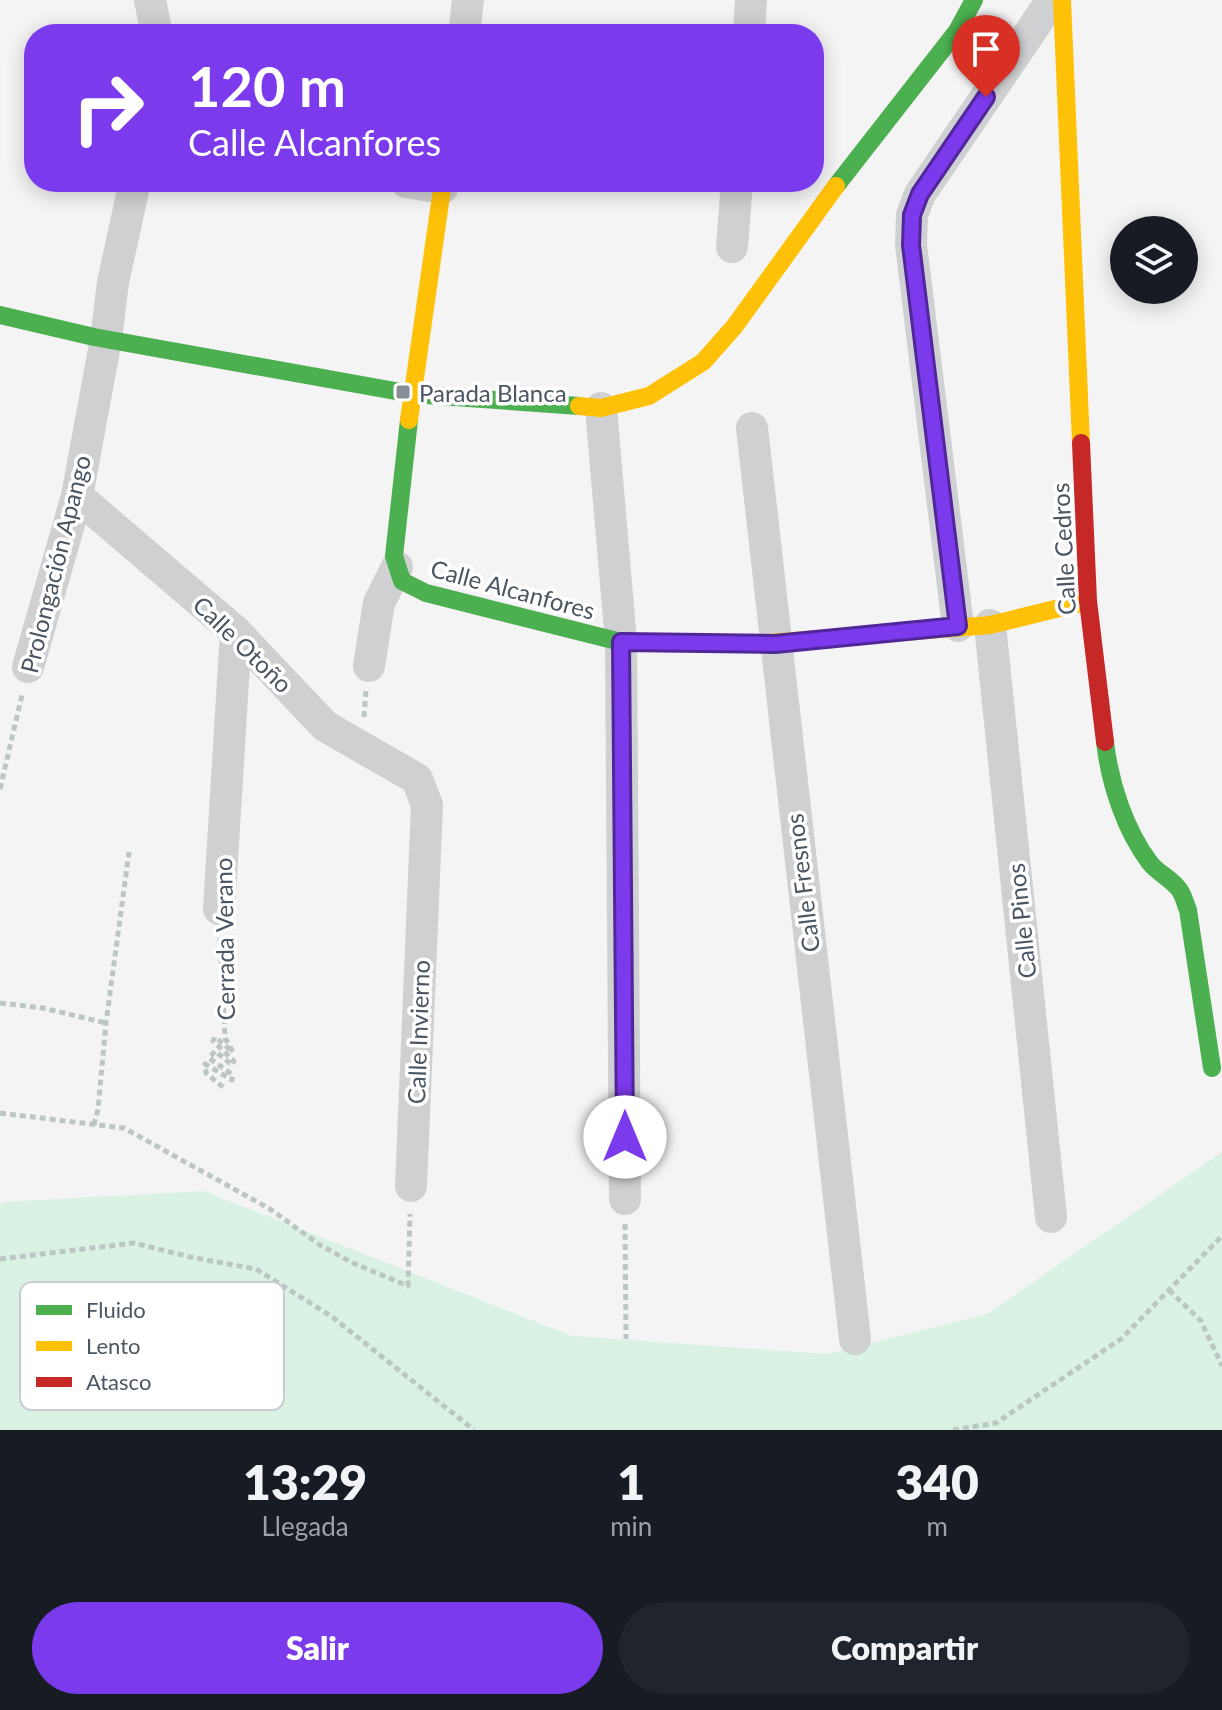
<!DOCTYPE html>
<html lang="es">
<meta charset="utf-8">
<style>
:root{--surface:#171b24;--page:#20242c;--text:#f1f3f6;--muted:#9ea1a6;--accent:#7c3aed}
body{margin:0;font-family:Lato,sans-serif;background:var(--page);color:var(--text);height:100vh;display:flex;flex-direction:column;font-size:30px;white-space:nowrap}
*{box-sizing:border-box;margin:0}
p{font-size:26px;color:var(--muted)}
.icon{flex:none;width:44px;height:44px;fill:none;stroke:currentColor;stroke-width:2;stroke-linecap:round;stroke-linejoin:round}
.map{position:relative;height:1430px;overflow:hidden}
.side{display:flex;flex-direction:column;background:var(--surface);flex:1}
.side>*{flex:none}
.hud{position:absolute;left:24px;top:24px;width:800px;height:168px;border-radius:32px;box-shadow:0 4px 20px #0003;background:#7c3aed;color:#fff;overflow:hidden}
.controls{position:absolute;left:1110px;top:216px;display:grid;gap:16px}
.controls a{display:grid;place-items:center;width:88px;height:88px;border-radius:50%;background:var(--surface);box-shadow:0 4px 20px #0003;font-size:40px}
.pin{position:absolute;display:grid;place-items:center;width:68px;height:68px;color:#fff;margin:-82px -34px;border-radius:50% 50% 50% 0;rotate:-45deg;box-shadow:0 0 8px #0007}
.pin .icon{rotate:45deg}
.me{position:absolute;width:88px;margin:-44px;rotate:0deg;stroke-linejoin:round;filter:drop-shadow(0 0 6px #0008)}
.turn{display:flex;align-items:center;gap:28px;height:168px;padding:0 32px;font-size:36px}
.turn .icon{width:104px;height:104px;stroke-width:2.5}
.turn b{display:block;font-size:56px;line-height:68px}
.eta{display:flex;justify-content:space-evenly;align-items:center;height:136px;text-align:center}
.eta b{font-size:48px;font-weight:800;line-height:56px}
.action{display:flex;gap:16px;margin-top:auto;padding:16px 32px}
.action a{flex:1;height:92px;border-radius:48px;background:var(--accent);color:#fff;font-size:32px;font-weight:800;line-height:92px;text-align:center}
.action a+a{background:var(--page);color:var(--text)}
.map>svg:first-child{display:block}
.green{fill:#d9f2e3}
.lines{fill:none;stroke-linecap:round;stroke-linejoin:round}
.path{stroke:#bcc7c4;stroke-width:5;stroke-dasharray:6 4;stroke-linecap:butt}
.street{stroke:#ced0d2;stroke-width:32}
.fast{stroke:#4caf50;stroke-width:18}
.slow{stroke:#ffc107;stroke-width:18}
.jam{stroke:#c62828;stroke-width:18}
.route-casing{stroke:#51269a;stroke-width:20}
.route{stroke:#7c3aed;stroke-width:14}
.poi-dot{fill:#868d94;stroke:#fff;stroke-width:3}
.labels{text-anchor:middle;dominant-baseline:central;stroke-width:7;stroke-linejoin:round;paint-order:stroke}
.poi-label{font-size:24px;fill:#4a5661;stroke:#fff;text-anchor:start}
.street-label{font-size:24px;fill:#4a5661;stroke:#fff}
.key{fill:#fff;stroke:#c9ccd0;stroke-width:2}
.key-label{font-size:22px;fill:#4a5661}
</style>
<div class="map">
<svg width="1222" height="1430" viewBox="0 0 1222 1430">
<rect width="100%" height="100%" fill="#f4f4f4"/>
<polygon class="green" points="1222,1152 1222,1430 0,1430 0,1205 3,1202 204,1191 572,1336 827,1354 987,1314"/>
<g class="lines">
<g class="path">
<polyline points="364,717 366,691"/>
<polyline points="0,789 22,695"/>
<polyline points="220,938 225,1038 233,1052 215,1037 213,1041 234,1061 232,1065 215,1051 209,1058 233,1075 232,1080 205,1064 206,1073 224,1088"/>
<polyline points="0,1003 43,1008 106,1023"/>
<polyline points="0,1113 124,1128 270,1209 320,1245 353,1263 408,1286 410,1214"/>
<polyline points="94,1125 98,1109 106,1023 129,852"/>
<polyline points="625,1224 626,1339"/>
<polyline points="0,1259 134,1243 190,1257 256,1269 331,1316 474,1430"/>
<polyline points="1169,1290 1201,1321 1222,1366"/>
<polyline points="953,1430 996,1423 1121,1339 1222,1236"/>
</g>
<g class="street">
<polyline points="150,0 157,34"/>
<polyline points="464,34 468,0"/>
<polyline points="749,34 751,0"/>
<polyline points="406,182 442,188"/>
<polyline points="732,247 737,182"/>
<polyline points="601,408 621,642 625,1199"/>
<polyline points="752,428 855,1339"/>
<polyline points="77,496 236,632 325,726 417,779 427,805 411,1186"/>
<polyline points="990,625 1051,1217"/>
<polyline points="958,626 911,245 912,215 920,194 1052,0"/>
<polyline points="369,666 379,603 397,567"/>
<polyline points="28,667 77,496 106,339 113,282 135,182"/>
<polyline points="219,909 236,632"/>
</g>
<g class="fast">
<polyline points="836,186 957,31 974,0"/>
<polyline points="0,315 94,337 412,394 579,406"/>
<polyline points="409,420 394,556 402,581 426,593 621,642 755,644"/>
<path d="M 1105,742 C 1110,784 1125,830 1150,863 C 1158,873 1170,878 1178,888 C 1183,893 1185,903 1188,910 L 1212,1068"/>
</g>
<g class="slow">
<polyline points="1062,0 1081,443"/>
<polyline points="579,406 601,408 649,396 703,362 734,327 836,186"/>
<polyline points="409,420 443,182"/>
<polyline points="755,644 990,625 1088,601"/>
</g>
<polyline class="jam" points="1081,443 1088,601 1105,742"/>
</g>
<g class="lines">
<defs>
<polyline id="route" points="625,1137 621,642 775,644 958,626 911,245 912,215 920,194 986,97"/>
</defs>
<use href="#route" class="route-casing"/>
<use href="#route" class="route"/>
</g>
<rect class="poi-dot" x="395" y="384" width="16" height="16" rx="4"/>
<g class="labels">
<g class="poi-label">
<text x="419" y="392">Parada Blanca</text>
</g>
<g class="street-label">
<text transform="translate(1063 549) rotate(-93)">Calle Cedros</text>
<text transform="translate(55 564) rotate(-76)">Prolongación Apango</text>
<text transform="translate(513 589) rotate(15)">Calle Alcanfores</text>
<text transform="translate(243 644) rotate(44)">Calle Otoño</text>
<text transform="translate(802 883) rotate(-97)">Calle Fresnos</text>
<text transform="translate(1021 921) rotate(-96)">Calle Pinos</text>
<text transform="translate(224 939) rotate(-91)">Cerrada Verano</text>
<text transform="translate(418 1032) rotate(-88)">Calle Invierno</text>
</g>
</g>
<rect x="20" y="1282" width="264" height="128" rx="12" class="key"/>
<rect x="36" y="1305" width="36" height="10" fill="#4caf50"/>
<rect x="36" y="1341" width="36" height="10" fill="#ffc107"/>
<rect x="36" y="1377" width="36" height="10" fill="#c62828"/>
<g class="key-label">
<text x="86" y="1318">Fluido</text>
<text x="86" y="1354">Lento</text>
<text x="86" y="1390">Atasco</text>
</g>
</svg>
<div class="controls">
<a><svg class="icon" aria-label="layers" viewBox="0 0 24 24"><path d="M12 4l9 5-9 5-9-5zM3 14l9 5 9-5"/></svg></a>
</div>
<div class="pin" style="left:986px;top:97px;background:#d93025"><svg class="icon" aria-label="arrive" viewBox="0 0 24 24"><path d="M6 21V4h12l-3 4 3 4H6"/></svg></div>
<svg class="me" style="left:625px;top:1137px" viewBox="-20 -20 40 40"><circle r="19" fill="#fff"/><path d="M0-13L10 11 0 6-10 11z" fill="#7c3aed"/></svg>
<div class="hud">
<div class="turn"><svg class="icon" aria-label="right" viewBox="0 0 24 24"><path d="M7 20v-9h11M14 6l5 5-5 5"/></svg><div><b>120 m</b>Calle Alcanfores</div></div>
</div>
</div>
<section class="side">
<div class="eta">
<div><b>13:29</b><p>Llegada</p></div>
<div><b>1</b><p>min</p></div>
<div><b>340</b><p>m</p></div>
</div>
<div class="action"><a>Salir</a><a>Compartir</a></div>
</section>
